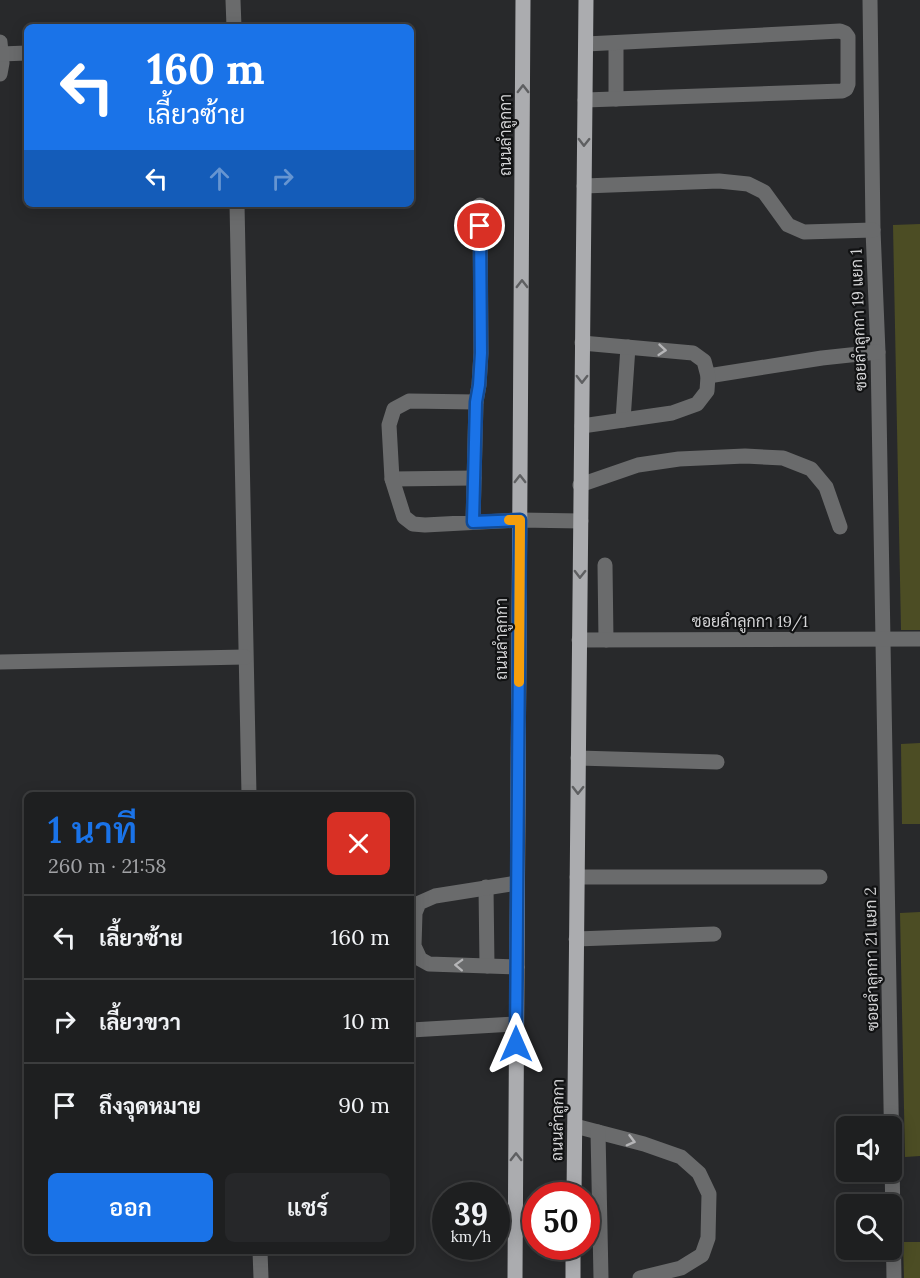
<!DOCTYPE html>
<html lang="th">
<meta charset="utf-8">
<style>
:root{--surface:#1e1f20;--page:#262729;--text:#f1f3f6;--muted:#a1a2a5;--line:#3c3d3e;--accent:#1a73e8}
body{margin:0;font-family:Lora,Sarabun,serif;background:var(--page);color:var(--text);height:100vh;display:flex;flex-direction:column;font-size:22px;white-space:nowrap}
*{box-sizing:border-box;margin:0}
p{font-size:20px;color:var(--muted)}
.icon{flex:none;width:33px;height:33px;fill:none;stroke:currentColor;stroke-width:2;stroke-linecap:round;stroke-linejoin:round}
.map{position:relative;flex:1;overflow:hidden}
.drawer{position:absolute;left:24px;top:792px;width:390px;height:462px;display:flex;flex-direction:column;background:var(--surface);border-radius:9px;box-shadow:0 3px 15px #0003,0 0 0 2px var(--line)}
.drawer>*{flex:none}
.banner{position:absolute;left:24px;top:24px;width:390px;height:183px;border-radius:9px;box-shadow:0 3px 15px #0003,0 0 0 2px var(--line);background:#1a73e8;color:#fff;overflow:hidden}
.fabs{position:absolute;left:836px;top:1116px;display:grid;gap:12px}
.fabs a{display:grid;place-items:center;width:66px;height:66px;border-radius:9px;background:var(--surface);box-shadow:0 3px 15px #0003,0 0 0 2px var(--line);font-size:30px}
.speed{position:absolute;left:432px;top:1182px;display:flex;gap:12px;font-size:30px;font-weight:700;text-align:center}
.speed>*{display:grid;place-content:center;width:78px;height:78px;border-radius:50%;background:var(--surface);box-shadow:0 3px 15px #0003,0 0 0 2px var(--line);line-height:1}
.speed small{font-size:15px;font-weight:400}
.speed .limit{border:9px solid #d22;background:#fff;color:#111}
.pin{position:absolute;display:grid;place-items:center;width:51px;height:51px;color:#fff;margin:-26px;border:3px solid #fff;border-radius:50%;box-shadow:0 2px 6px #0007}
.me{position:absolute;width:66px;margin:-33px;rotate:0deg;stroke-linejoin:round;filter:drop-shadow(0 0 4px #0008)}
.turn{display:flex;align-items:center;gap:21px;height:126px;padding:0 24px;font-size:27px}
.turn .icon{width:78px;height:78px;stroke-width:2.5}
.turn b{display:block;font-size:42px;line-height:51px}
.lanes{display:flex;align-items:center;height:57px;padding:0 24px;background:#0003;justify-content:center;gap:30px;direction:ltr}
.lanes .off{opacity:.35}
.round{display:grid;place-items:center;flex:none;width:63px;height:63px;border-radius:9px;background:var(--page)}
.headline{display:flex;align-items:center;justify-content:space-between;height:102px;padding:0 24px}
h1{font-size:36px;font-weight:600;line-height:45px;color:var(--accent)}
.cta{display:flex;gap:12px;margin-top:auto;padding:12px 24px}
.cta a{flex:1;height:69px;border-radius:9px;background:var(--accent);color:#fff;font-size:24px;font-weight:600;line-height:69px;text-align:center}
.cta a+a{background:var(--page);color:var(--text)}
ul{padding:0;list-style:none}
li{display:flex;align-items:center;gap:18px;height:84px;padding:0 24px;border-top:2px solid var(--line)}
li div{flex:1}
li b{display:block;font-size:22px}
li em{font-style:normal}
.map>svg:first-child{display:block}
.green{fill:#4c4d24}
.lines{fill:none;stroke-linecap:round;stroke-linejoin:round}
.minor{stroke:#6a6b6c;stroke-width:15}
.major{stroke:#abacaf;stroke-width:15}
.oneway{stroke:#5e5f61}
.oneway2{stroke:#b5b5b7}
.route-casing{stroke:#114b97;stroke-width:15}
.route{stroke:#1a73e8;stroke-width:10}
.slow{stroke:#f59e0b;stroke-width:10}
.labels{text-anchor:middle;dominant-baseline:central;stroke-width:4.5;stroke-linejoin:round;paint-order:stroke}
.street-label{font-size:16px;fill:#d5d5d7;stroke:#111213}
</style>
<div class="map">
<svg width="920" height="1278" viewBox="0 0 920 1278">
<rect width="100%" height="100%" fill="#28292b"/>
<g class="green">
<polygon points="920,224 920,630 901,630 893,225"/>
<polygon points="920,743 920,824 902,824 901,744"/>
<polygon points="920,912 920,1156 905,1157 900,913"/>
<polygon points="903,1242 920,1242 920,1278 904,1278"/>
</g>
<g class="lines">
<g class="minor">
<polyline points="233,0 234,27"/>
<polyline points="870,0 873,230 878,352 894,1278"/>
<polyline points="0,42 2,63 0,74"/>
<polyline points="1,54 27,53"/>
<polyline points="616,99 616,43"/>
<polyline points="585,100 842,91 846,89 848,84 848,37 845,33 840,31 586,44"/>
<polyline points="584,186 719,181 748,184 764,192 788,225 804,232 873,230"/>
<polyline points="237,204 249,795"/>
<polyline points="708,376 822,358 878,352"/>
<polyline points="476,402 479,385 481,353 480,205"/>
<polyline points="623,420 628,347"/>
<polyline points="582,426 672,413 697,404 707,391 708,376 704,361 693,353 582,343"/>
<polyline points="392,479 474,478"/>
<polyline points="580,485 638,465 679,459 745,456 783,458 811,469 826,487 840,527"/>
<polyline points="473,522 476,402 409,401 394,409 389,425 392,479 404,517 413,524 425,525 520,520 581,521"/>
<polyline points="605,565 606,640"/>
<polyline points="579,640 920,639"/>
<polyline points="0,662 245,657"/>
<polyline points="578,758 717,762"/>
<polyline points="577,877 820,877"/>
<polyline points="486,887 487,966"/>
<polyline points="576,939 714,934"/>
<polyline points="517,967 429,964 420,959 414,946 415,913 419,903 435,896 517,883"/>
<polyline points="411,1030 516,1024"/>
<polyline points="575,1126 644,1144 681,1157 699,1173 709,1194 708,1238 702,1255 681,1268 640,1278"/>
<polyline points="598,1132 601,1278"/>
<polyline points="260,1251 261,1278"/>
</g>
<g class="major">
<polyline points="574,1196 586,0"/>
<polyline points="515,1278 523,0"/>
<polyline points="573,1278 573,1246"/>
</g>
</g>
<defs><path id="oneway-chevron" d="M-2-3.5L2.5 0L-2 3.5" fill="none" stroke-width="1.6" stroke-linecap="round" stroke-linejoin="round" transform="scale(1.5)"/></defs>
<g class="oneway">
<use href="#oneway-chevron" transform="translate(523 89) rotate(-90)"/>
<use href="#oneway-chevron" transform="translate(584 142) rotate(91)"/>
<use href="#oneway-chevron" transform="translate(522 284) rotate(-90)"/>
<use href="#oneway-chevron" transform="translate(582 379) rotate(90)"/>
<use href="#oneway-chevron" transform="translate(520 479) rotate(-90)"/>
<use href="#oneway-chevron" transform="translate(580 574) rotate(91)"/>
<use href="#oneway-chevron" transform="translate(578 790) rotate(91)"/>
<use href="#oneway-chevron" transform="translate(516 1157) rotate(-90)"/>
</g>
<g class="oneway2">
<use href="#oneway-chevron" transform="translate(662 350) rotate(5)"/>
<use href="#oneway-chevron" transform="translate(459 965) rotate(-178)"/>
<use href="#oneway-chevron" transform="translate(631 1141) rotate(15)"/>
</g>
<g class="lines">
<defs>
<polyline id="route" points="480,226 481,353 479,385 476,402 473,522 520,520 516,1044"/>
</defs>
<use href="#route" class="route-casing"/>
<use href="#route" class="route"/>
<polyline class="slow" points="509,520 520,520 519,682"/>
</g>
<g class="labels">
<g class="street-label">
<text transform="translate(505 135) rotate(-90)">ถนนลำลูกกา</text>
<text transform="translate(858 320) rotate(-92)">ซอยลำลูกกา 19 แยก 1</text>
<text x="750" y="621">ซอยลำลูกกา 19/1</text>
<text transform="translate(501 639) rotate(-90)">ถนนลำลูกกา</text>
<text transform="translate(871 959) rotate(-91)">ซอยลำลูกกา 21 แยก 2</text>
<text transform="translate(557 1120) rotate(-89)">ถนนลำลูกกา</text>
</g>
</g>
</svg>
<div class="fabs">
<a><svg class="icon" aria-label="sound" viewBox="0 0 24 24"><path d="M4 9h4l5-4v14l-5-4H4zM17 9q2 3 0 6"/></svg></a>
<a><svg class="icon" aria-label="search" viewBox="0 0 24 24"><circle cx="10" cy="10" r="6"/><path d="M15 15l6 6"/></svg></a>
</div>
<div class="speed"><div>39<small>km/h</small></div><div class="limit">50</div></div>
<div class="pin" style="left:480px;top:226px;background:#d93025"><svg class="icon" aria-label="arrive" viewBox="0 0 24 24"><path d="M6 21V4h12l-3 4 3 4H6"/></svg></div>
<svg class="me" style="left:516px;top:1044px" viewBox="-20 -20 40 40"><path d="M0-17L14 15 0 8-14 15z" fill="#1a73e8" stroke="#fff" stroke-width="4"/></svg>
<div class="banner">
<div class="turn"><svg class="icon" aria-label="left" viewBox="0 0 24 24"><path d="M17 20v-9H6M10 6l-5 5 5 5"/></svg><div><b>160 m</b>เลี้ยวซ้าย</div></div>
<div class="lanes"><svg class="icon" aria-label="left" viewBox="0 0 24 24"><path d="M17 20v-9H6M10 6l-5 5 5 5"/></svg><svg class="icon off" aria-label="ahead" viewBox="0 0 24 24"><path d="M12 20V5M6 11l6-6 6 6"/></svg><svg class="icon off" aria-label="right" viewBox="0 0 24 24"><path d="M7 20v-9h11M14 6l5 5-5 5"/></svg></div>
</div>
<section class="drawer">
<div class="headline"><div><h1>1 นาที</h1><p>260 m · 21:58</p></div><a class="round" style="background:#d93025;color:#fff"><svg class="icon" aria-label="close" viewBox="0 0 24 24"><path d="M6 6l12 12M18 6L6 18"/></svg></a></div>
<ul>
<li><svg class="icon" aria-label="left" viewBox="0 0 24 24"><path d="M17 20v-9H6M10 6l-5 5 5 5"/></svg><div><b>เลี้ยวซ้าย</b></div><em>160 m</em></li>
<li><svg class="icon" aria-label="right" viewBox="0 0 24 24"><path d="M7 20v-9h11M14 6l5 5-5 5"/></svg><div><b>เลี้ยวขวา</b></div><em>10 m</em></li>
<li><svg class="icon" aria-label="arrive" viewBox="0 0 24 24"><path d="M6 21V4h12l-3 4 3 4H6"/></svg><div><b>ถึงจุดหมาย</b></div><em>90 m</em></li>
</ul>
<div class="cta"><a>ออก</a><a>แชร์</a></div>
</section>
</div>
